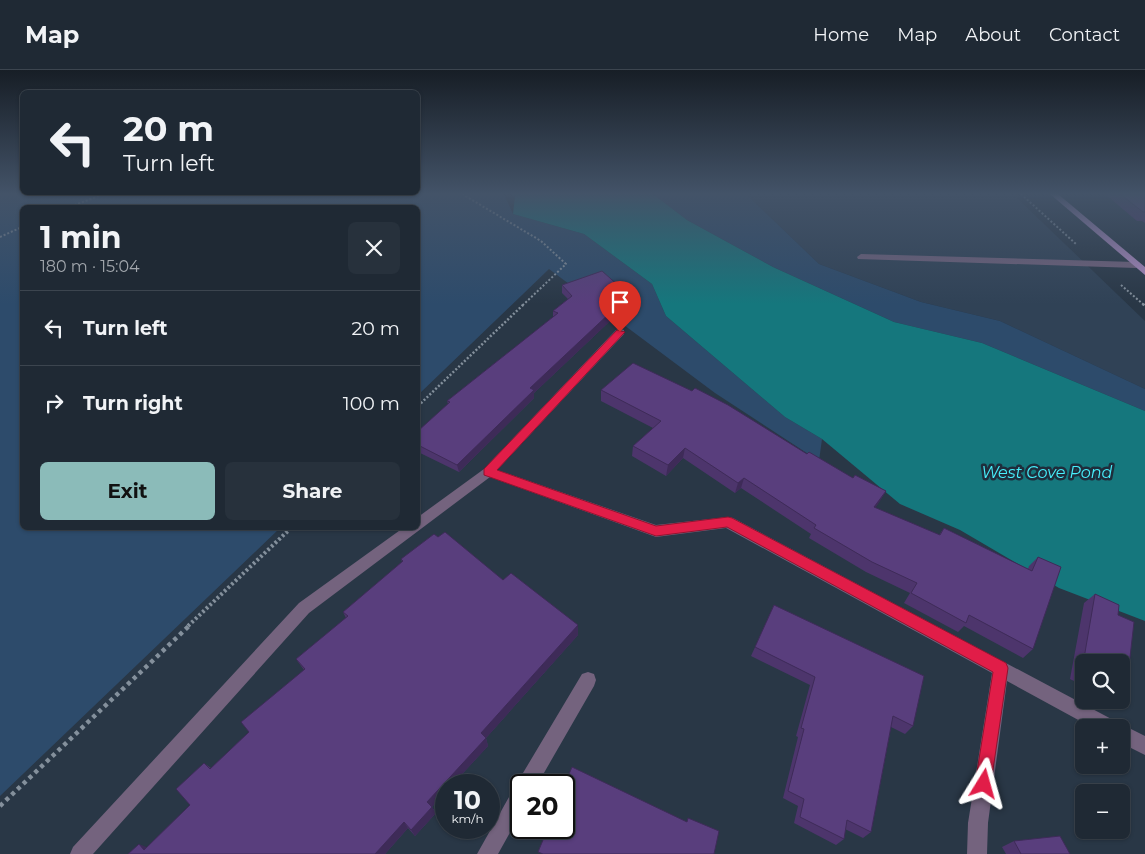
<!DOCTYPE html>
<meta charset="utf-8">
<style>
:root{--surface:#1f2934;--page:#27313c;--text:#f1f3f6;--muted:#a1a6ac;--line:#3c454f;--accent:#8bbbb9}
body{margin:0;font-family:Montserrat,sans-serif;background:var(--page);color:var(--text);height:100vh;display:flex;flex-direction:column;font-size:19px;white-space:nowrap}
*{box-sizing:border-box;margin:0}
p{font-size:16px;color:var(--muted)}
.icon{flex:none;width:28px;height:28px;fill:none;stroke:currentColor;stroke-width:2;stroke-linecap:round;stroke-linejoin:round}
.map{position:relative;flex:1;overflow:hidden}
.sheet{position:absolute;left:20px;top:135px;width:400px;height:325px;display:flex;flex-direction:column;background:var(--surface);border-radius:8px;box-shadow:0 1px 4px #0004,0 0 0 1px var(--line)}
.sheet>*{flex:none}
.banner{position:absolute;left:20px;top:20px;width:400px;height:105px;border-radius:8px;box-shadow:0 1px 4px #0004,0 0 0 1px var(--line);background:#1f2934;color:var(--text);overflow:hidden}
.controls{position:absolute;left:1075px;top:584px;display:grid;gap:10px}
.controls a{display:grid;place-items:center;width:55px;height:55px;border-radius:8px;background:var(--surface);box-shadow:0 1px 4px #0004,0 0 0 1px var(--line);font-size:25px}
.speed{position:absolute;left:435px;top:704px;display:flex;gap:10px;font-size:25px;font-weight:700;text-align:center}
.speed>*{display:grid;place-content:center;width:65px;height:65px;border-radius:50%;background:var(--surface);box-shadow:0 1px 4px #0004,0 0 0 1px var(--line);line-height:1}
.speed small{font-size:12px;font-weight:400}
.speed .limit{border:2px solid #111;border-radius:8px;background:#fff;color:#111}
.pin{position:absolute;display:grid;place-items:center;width:42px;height:42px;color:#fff;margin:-51px -21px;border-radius:50% 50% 50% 0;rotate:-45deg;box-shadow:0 0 5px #0007}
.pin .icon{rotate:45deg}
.me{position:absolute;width:55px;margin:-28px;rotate:8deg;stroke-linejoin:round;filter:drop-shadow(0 0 4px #0008)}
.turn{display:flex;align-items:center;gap:18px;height:105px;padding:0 20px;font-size:22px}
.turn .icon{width:65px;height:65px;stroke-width:2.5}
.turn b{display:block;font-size:35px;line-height:42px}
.round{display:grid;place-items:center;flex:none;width:52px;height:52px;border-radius:8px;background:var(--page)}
.head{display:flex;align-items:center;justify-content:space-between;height:85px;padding:0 20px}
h1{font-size:30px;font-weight:700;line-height:38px}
.button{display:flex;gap:10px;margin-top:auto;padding:10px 20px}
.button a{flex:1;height:58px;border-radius:8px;background:var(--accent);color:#111;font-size:20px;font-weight:700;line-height:58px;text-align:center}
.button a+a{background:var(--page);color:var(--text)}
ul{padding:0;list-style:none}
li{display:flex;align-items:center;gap:15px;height:75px;padding:0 20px;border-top:1px solid var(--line)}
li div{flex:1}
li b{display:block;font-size:19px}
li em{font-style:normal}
header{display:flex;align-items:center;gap:30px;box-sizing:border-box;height:70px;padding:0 25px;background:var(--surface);border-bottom:1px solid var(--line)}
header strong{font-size:24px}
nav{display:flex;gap:28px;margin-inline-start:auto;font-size:18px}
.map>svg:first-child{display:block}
.built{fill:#304256}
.green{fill:#2d4b6b}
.water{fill:#15777d}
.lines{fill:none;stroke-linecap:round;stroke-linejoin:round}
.path-far3{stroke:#84909c;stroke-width:2;stroke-dasharray:2 2;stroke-linecap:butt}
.path-far2{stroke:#84909c;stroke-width:2.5;stroke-dasharray:2 2;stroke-linecap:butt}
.path-far1{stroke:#84909c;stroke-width:4;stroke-dasharray:2.5 2.5;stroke-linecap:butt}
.path{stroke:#84909c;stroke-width:4.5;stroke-dasharray:4 4;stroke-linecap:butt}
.minor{fill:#74637e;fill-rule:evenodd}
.major{fill:#b28ec6;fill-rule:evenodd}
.wall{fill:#4d356c}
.shaded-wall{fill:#3e2b58}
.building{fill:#593e7d;stroke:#3e2b58}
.route{fill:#e11d48;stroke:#92132f}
.labels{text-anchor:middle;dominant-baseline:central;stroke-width:5;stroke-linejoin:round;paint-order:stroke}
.water-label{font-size:16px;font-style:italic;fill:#47f0fc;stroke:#1f2d3b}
</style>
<header>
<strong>Map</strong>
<nav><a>Home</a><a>Map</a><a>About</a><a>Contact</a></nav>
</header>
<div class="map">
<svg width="1145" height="784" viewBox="0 0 1145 784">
<rect width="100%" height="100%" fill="#293746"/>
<polygon class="built" points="746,124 1013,124 1145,251 1145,319 1000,251 921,232 819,194"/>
<g class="green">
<polygon points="0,124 504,124 513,144 584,164 652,214 666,246 785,347 822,369 819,391 715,323 549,199 418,325 418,138 22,138 22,458 280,458 0,726"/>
<polygon points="653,124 746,124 819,194 921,232 1000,251 1145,319 1145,341 982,273 894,252 773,197 687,150"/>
</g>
<polygon class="water" points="512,124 653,124 687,150 773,197 894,252 982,273 1145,341 1145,551 1059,518 960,460 900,434 822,369 785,347 666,246 652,214 584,164 513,144 515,126"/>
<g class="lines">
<g class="path-far3">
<polyline points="462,124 541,171 566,194 523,235"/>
<polyline points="1021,124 1076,174"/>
<polyline points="67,138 104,124"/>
<polyline points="0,167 22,157"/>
<polyline points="1121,215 1144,235"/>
</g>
<g class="path-far2">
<polyline points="1143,234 1145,236"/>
<polyline points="418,336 524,234"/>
</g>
<polyline class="path-far1" points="188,556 291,458"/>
<polyline class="path" points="0,736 190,555"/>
<g class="minor">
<polygon points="861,184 1136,192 1140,195 1136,198 858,189 857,187"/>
<polygon points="620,259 624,260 624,264 497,400 656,455 728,447 733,448 1117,652 1119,655 1127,657 1145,666 1145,685 1121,673 1121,658 1093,658 1007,611 988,753 987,784 967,784 968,753 992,603 726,458 656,467 490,407 309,543 93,784 70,784 73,777 299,533 403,458 418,458 418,447 484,399 616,260"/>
<polygon points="588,602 594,604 596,610 594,616 537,715 521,715 521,743 498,784 477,784 514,718 518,717 520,708 582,604"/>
</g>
<polygon class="major" points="1050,124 1058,124 1145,197 1145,205"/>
</g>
<g class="wall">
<polygon points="1105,124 1145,124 1145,153 1142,151 1137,151"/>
<polygon points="562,215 629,233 534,323 534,328 459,402 418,382 418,361 448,334 447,331 553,247 553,241 568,229 562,223"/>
<polygon points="601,320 807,384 853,408 886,421 875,438 939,465 944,458 1028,499 1029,496 1038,487 1033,579 1023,588 964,556 958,562 904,533 910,523 866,502 809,468 811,464 741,418 735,423 683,388 666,406 632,386 633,376 653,358 601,331"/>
<polygon points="438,467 503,510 578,555 578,565 486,668 488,676 452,715 446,715 446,721 432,737 436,743 415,766 408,758 385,784 128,784 147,777 190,735 204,693 211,698 249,662 304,600 296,589 346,548 343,542 402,492 401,489"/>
<polygon points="1095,524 1118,545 1125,631 1112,639 1094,630 1121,630 1121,592 1084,592 1084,616 1070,609 1084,533"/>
<polygon points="774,535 913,656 905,664 891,657 871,762 863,768 845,759 844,769 836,775 794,753 798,736 783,728 798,667 796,666 810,615 751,586"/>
<polygon points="1014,771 1070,784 1006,784 1002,777"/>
</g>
<g class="shaded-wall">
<polygon points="629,225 629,233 534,323 534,328 459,402 457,395 530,318"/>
<polygon points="685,378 683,388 666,406 668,395"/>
<polygon points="744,408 741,418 735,423 738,413"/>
<polygon points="886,421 880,431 869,447 874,437"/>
<polygon points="578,555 578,565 486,668 488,676 452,715 446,715 446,721 431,738 427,732 481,663"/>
<polygon points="432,737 436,743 415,766 411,760"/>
<polygon points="404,752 408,758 385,784 375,784"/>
<polygon points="139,774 151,779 144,780"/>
</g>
<g class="building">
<polygon points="1120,124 1145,124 1145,142 1143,142"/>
<polygon points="602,201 629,225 530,318 534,320 457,395 418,375 418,361 450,332 447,331 558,243 553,241 572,226 562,215"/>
<polygon points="633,293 692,321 695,318 728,335 807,384 809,382 853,408 855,405 886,421 874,437 940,465 944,458 1032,501 1038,487 1061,497 1033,579 969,545 966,553 911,523 917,513 872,492 814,458 816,455 744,408 738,413 685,378 668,395 633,376 661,351 601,320"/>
<polygon points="445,462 503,510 511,503 578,555 481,663 486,668 427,732 432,737 411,760 404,752 375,784 128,784 139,774 144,780 190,735 176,719 204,693 210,699 249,662 241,652 305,599 296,589 348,546 343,542 403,491 401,489 434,464 438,467"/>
<polygon points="1095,524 1119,535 1118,545 1134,552 1125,631 1121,629 1121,592 1084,592 1084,601 1082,600"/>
<polygon points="774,535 924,606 913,656 893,646 871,762 847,750 844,769 800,747 804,729 788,721 804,659 801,658 815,607 755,577"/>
<polygon points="572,697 687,752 688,748 719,761 714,784 543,784 538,782 548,758 564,758 564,716"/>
<polygon points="1060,766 1070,784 1021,784 1014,771"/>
</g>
<linearGradient id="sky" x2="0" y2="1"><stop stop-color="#171e26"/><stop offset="0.53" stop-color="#435368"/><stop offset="1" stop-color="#435368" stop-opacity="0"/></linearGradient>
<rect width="1145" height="234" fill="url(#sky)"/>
<polygon class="route" points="617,260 625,262 497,400 656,456 728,447 732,448 1006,593 1008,598 990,720 984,723 978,720 975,714 993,602 727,457 656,466 484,405 484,399"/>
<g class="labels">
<g class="water-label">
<text x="1047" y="402">West Cove Pond</text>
</g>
</g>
</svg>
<div class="controls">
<a><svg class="icon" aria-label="search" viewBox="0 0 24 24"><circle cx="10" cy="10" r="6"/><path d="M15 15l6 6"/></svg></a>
<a>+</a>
<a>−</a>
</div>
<div class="speed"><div>10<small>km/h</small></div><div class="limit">20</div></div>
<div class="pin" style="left:620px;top:262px;background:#d93025"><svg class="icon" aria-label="arrive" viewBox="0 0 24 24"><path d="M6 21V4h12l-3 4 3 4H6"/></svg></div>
<svg class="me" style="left:984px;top:714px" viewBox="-20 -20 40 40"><path d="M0-17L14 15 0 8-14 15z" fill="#e11d48" stroke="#fff" stroke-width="4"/></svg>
<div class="banner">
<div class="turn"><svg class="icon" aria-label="left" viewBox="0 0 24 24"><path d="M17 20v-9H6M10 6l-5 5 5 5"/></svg><div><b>20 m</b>Turn left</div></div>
</div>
<section class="sheet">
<div class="head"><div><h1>1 min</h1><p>180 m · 15:04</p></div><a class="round"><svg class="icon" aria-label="close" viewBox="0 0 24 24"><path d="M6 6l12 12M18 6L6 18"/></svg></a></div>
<ul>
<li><svg class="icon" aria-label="left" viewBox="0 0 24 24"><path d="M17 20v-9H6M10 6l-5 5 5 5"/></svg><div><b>Turn left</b></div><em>20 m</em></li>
<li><svg class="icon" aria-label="right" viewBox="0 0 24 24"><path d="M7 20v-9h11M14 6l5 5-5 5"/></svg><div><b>Turn right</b></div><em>100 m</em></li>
</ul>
<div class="button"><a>Exit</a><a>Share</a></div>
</section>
</div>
